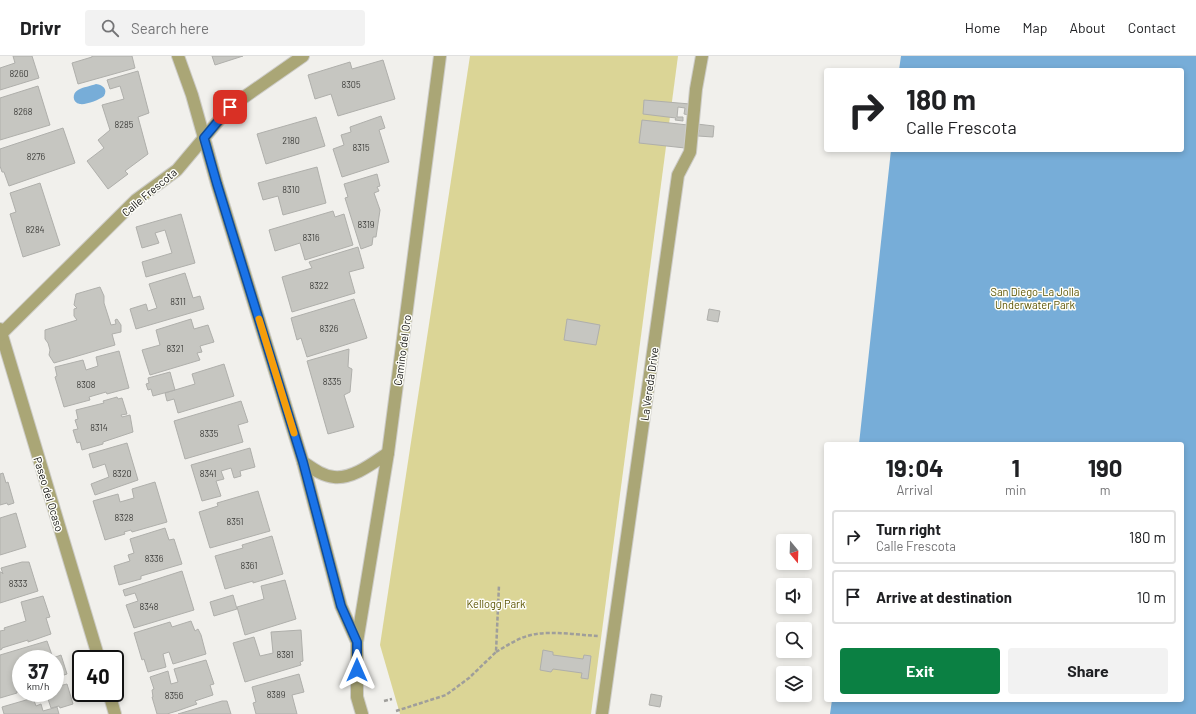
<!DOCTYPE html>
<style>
:root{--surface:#fff;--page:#f2f2f2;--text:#202124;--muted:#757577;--line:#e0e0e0;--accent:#0b8043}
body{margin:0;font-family:Barlow,sans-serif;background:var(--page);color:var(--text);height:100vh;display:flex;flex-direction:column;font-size:15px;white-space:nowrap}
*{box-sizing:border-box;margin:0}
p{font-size:13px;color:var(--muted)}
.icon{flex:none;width:22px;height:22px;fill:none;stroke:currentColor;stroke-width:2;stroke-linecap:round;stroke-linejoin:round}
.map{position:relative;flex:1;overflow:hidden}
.panel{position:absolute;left:824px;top:386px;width:360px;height:260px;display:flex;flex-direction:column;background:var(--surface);border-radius:4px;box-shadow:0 2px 6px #0003}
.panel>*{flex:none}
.banner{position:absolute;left:824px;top:12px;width:360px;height:84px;border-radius:4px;box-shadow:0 2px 6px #0003;background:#fff;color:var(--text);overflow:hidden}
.needle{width:26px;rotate:161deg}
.tools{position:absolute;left:776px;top:478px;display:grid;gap:8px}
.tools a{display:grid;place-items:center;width:36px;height:36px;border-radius:4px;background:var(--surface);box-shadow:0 2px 6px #0003;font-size:20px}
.speed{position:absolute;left:12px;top:594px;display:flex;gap:8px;font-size:20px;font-weight:700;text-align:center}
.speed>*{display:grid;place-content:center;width:52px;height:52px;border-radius:50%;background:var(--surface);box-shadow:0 2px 6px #0003;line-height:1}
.speed small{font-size:10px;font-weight:400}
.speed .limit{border:2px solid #111;border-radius:6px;background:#fff;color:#111}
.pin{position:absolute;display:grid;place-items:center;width:34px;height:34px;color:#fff;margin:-17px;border-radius:8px;box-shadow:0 2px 6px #0006}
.me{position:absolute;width:44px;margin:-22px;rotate:0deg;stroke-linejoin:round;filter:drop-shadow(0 0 3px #0008)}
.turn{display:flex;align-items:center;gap:14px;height:84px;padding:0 16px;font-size:18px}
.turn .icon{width:52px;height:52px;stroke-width:2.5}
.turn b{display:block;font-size:28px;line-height:34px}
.eta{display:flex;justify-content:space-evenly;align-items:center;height:68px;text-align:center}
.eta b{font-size:24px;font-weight:700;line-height:28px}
.primary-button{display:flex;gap:8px;margin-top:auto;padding:8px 16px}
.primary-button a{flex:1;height:46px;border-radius:4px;background:var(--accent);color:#fff;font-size:16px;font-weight:700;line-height:46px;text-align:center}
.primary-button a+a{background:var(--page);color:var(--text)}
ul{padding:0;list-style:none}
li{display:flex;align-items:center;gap:12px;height:54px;margin:0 8px 6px;padding:0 8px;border:2px solid var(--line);border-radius:4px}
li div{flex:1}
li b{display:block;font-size:15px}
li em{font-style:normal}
header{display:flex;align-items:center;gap:24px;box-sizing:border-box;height:56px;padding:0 20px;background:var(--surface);border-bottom:1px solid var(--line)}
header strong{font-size:19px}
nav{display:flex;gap:22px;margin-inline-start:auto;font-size:14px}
.search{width:280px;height:36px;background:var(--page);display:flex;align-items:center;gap:10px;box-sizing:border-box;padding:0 14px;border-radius:4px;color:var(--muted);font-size:15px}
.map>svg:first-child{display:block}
.green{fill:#dbd596}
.water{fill:#77add8}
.building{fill:#c6c6c1;stroke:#afafab}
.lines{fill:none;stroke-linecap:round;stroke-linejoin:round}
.pedestrian-casing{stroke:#cdccc8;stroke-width:14}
.minor-casing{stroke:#cdccc8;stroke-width:14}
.tertiary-casing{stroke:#cdccc8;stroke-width:14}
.path{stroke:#9f9e9b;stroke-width:2.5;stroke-dasharray:4 2;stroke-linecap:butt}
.pedestrian{stroke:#aaa676;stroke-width:12}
.minor{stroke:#aaa676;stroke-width:12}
.tertiary{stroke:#aaa676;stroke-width:12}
.route-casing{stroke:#114b97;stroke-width:10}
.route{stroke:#1a73e8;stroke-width:7}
.slow{stroke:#f59e0b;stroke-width:7}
.labels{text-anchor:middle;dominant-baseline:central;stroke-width:3;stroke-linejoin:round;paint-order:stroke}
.number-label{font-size:9px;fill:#3d3d3a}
.street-label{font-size:11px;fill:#0f0f0d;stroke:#fefef9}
.park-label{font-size:11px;fill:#5d5504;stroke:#fefef9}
</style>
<header>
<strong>Drivr</strong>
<div class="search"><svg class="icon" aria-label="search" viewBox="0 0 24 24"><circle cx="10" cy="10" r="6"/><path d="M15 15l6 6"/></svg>Search here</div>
<nav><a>Home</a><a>Map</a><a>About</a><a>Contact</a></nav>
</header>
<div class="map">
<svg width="1196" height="658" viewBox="0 0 1196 658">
<rect width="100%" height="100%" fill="#f1f0ec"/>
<polygon class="green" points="470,0 678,0 591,658 400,658 380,589"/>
<g class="water">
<polygon points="901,0 1196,0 1196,658 830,658 832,644 1182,644 1182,388 859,388 891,94 1182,94 1182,14 899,14"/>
<path d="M 96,28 C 103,29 108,33 104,40 C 99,44 86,49 80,48 C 72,47 72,37 78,34 C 83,31 91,30 96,28 Z"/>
</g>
<g class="building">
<polygon points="13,0 32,0 39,22 0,34 0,12 15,7"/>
<polygon points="92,0 132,0 135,12 78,28 72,7 92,1"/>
<polygon points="212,0 243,0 215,9"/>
<polygon points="383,4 395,43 338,60 331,38 315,43 308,19 350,6 352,13"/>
<polygon points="138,15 149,57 138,61 148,98 125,115 128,118 108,133 87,105 104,92 98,84 110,74 102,49 124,43 120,30 110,33 107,24"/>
<polygon points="38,30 50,69 0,84 0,42"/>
<polygon points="644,44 690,48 689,59 684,58 685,52 678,51 677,61 683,61 683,65 675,64 676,62 643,58"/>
<polygon points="381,60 385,72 379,74 389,106 342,121 333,93 344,89 341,79 351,76 350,71"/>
<polygon points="316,61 325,90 266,108 257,78"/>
<polygon points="642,64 688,69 685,92 639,87"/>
<polygon points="688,67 714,70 713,81 698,80 699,74 687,73"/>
<polygon points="63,72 75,107 9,130 4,116 2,116 0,110 0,93"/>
<polygon points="317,111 326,147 283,159 278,140 263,144 258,127"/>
<polygon points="377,118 380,130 377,131 379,135 374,137 380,154 376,181 373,181 372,189 361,193 345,142 348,141 344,128"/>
<polygon points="40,127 60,189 23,201 10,158 16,156 10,137"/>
<polygon points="333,155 335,161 344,158 353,189 305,204 300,187 275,195 269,174"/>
<polygon points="181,158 195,207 146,221 142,206 172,197 165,174 155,177 159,187 142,192 136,171"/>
<polygon points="358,191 364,212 349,216 355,237 292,256 282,221 312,212 309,206"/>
<polygon points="185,217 193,242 200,240 204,253 136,273 130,253 146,248 148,255 157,252 149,228"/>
<polygon points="100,231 104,240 104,247 111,269 116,268 115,264 117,263 121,269 121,276 112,278 115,289 54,307 49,299 50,294 48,287 45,283 45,274 77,264 74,260 74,253 77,252 74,249 76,238"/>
<polygon points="354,243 367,282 307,301 301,282 297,284 291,262"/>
<polygon points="709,253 720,255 718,266 707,264"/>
<polygon points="191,263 194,273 208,269 214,286 200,290 202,296 197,297 200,304 150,319 142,294 160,289 156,274"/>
<polygon points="567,263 600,269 596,289 564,284"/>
<polygon points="349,293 348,311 352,313 350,336 344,339 354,371 328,378 307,305"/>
<polygon points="119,295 129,332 107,338 106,336 89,341 90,344 64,351 55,321 57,320 55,311 83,304 86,314 98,310 96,301"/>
<polygon points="224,308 234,340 178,357 174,343 167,345 165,337 195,328 192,318"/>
<polygon points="170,316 175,334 153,340 151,333 148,334 146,328 149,327 148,322"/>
<polygon points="117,341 118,343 122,342 127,358 121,359 122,361 130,359 133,376 103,386 103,388 82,394 80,386 77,387 73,374 78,373 75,364 78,363 76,354 104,347 103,345"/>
<polygon points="241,345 248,366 238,369 243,386 185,403 174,365"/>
<polygon points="127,387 138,424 95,439 91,428 109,421 105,408 93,412 89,398"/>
<polygon points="250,392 255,411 240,415 241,420 234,422 231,412 221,415 224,423 216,425 221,440 202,445 191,409"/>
<polygon points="3,417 6,427 8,426 14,447 8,449 7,447 0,449 0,418"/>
<polygon points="155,426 167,466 132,476 131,474 124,476 125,478 105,484 93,445 118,438 120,446 134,442 132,433"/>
<polygon points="258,435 270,475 210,492 199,456 218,450 217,447"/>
<polygon points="16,457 26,491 0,499 0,462"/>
<polygon points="165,472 169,484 174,483 182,508 141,520 141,523 119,529 114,510 130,505 128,499 134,497 130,483"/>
<polygon points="272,480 283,518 253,527 253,525 225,533 215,500 243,492 242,489"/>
<polygon points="22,506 29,506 38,535 0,547 0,516 1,516 3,518 1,512"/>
<polygon points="182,515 194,554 134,572 126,549 138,545 135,537 125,540 123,534"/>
<polygon points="285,524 296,563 245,579 237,551 264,543 261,530"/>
<polygon points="233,539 237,553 214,560 210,546"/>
<polygon points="43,540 50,561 46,562 51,578 28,586 28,584 2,592 2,593 0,594 0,575 5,574 4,572 26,565 21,546"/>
<polygon points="191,565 195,575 198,573 201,579 206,598 173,608 169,596 163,598 166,611 148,616 144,603 142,604 134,577 170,566 172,571"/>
<polygon points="301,574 303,605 300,606 301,609 245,626 233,587 254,581 260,600 273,597 271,576"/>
<polygon points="47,585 53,602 61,599 67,618 55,622 55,603 21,603 21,634 17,635 17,637 0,642 0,599"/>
<polygon points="543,594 553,596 553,599 583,603 584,599 591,600 588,623 581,622 582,617 553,613 551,616 540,614"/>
<polygon points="206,604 214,628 210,629 213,639 195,645 197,648 177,655 167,658 157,658 152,641 153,641 152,634 154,633 150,621 168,615 171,628 178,626 174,613"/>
<polygon points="299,618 304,636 292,639 297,658 256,658 253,647 256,646 252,631"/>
<polygon points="67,628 73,648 60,652 59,650 51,652 46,637 55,637 55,631"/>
<polygon points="651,638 662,640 660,651 649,649"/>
<polygon points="33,642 36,650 41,648 43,655 57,651 59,658 4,658 2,651"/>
<polygon points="222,645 227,645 231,658 178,658"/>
</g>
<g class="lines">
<defs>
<polyline id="pedestrian" points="602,658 678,119 690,96 696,33 702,0"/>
<g id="minor">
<polyline points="178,0 192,39 217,128 303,406 341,550 357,586"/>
<polyline points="0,273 99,603"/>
<polyline points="0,279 136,144 177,114 230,51 303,0"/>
<path d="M 303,406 C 312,412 322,420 334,421 C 353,423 373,407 388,397"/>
<polyline points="109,637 115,658"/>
</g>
<polyline id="tertiary" points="362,658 357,641 357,586 388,397 440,0"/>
</defs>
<use href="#pedestrian" class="pedestrian-casing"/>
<use href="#minor" class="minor-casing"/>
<use href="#tertiary" class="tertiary-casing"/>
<g class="path">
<path d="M 496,596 C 508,589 521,580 536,578 C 555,575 578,579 598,580"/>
<polyline points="384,645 392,643"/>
<polyline points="396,655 446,639 469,622 496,596 499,529"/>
</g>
<use href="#pedestrian" class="pedestrian"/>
<use href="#minor" class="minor"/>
<use href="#tertiary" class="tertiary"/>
</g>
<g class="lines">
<defs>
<polyline id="route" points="230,51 204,82 217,128 303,406 341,550 357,586 357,614"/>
</defs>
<use href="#route" class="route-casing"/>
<use href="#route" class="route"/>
<polyline class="slow" points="259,263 294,377"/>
</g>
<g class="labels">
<g class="number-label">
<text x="19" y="17">8260</text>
<text x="351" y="28">8305</text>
<text x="23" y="55">8268</text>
<text x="124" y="68">8285</text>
<text x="291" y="84">2180</text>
<text x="361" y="91">8315</text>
<text x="36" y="100">8276</text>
<text x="291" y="133">8310</text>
<text x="366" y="168">8319</text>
<text x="35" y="173">8284</text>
<text x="311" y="181">8316</text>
<text x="319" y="229">8322</text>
<text x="178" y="245">8311</text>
<text x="329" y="272">8326</text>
<text x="175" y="292">8321</text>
<text x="332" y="325">8335</text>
<text x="86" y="328">8308</text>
<text x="99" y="371">8314</text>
<text x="209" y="377">8335</text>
<text x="122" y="417">8320</text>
<text x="208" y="417">8341</text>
<text x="124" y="461">8328</text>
<text x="235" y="465">8351</text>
<text x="154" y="502">8336</text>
<text x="249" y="509">8361</text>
<text x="18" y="527">8333</text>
<text x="149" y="550">8348</text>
<text x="285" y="598">8381</text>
<text x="276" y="638">8389</text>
<text x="174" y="639">8356</text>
</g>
<g class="street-label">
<text transform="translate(149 136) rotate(-40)">Calle Frescota</text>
<text transform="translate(402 294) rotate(-82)">Camino del Oro</text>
<text transform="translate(649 328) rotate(-82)">La Vereda Drive</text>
<text transform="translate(49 438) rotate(73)">Paseo del Ocaso</text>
</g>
<g class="park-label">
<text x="1035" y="235">San Diego-La Jolla<tspan x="1035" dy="13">Underwater Park</tspan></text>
<text x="496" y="547">Kellogg Park</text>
</g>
</g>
</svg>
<div class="tools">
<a><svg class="needle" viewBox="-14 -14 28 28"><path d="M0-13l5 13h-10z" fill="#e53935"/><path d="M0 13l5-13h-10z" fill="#757577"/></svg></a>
<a><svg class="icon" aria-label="sound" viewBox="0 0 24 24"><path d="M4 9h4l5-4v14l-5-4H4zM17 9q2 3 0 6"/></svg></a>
<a><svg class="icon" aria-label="search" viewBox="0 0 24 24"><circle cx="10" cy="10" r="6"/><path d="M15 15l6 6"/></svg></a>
<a><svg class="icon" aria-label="layers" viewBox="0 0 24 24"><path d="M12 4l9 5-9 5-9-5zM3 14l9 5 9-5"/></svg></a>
</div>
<div class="speed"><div>37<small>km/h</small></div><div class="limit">40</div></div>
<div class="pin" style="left:230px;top:51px;background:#d93025"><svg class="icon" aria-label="arrive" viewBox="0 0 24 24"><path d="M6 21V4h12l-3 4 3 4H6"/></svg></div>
<svg class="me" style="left:357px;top:614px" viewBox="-20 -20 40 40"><path d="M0-17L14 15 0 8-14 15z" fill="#1a73e8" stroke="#fff" stroke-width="4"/></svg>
<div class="banner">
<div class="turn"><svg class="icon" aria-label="right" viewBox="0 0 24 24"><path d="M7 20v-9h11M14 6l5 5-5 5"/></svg><div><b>180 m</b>Calle Frescota</div></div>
</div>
<section class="panel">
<div class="eta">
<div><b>19:04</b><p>Arrival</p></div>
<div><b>1</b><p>min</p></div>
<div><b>190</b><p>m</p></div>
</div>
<ul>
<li><svg class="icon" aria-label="right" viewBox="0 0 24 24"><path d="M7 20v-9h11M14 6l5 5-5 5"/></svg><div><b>Turn right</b><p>Calle Frescota</p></div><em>180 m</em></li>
<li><svg class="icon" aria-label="arrive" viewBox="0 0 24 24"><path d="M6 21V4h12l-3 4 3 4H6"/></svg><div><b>Arrive at destination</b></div><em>10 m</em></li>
</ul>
<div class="primary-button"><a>Exit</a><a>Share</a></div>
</section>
</div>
